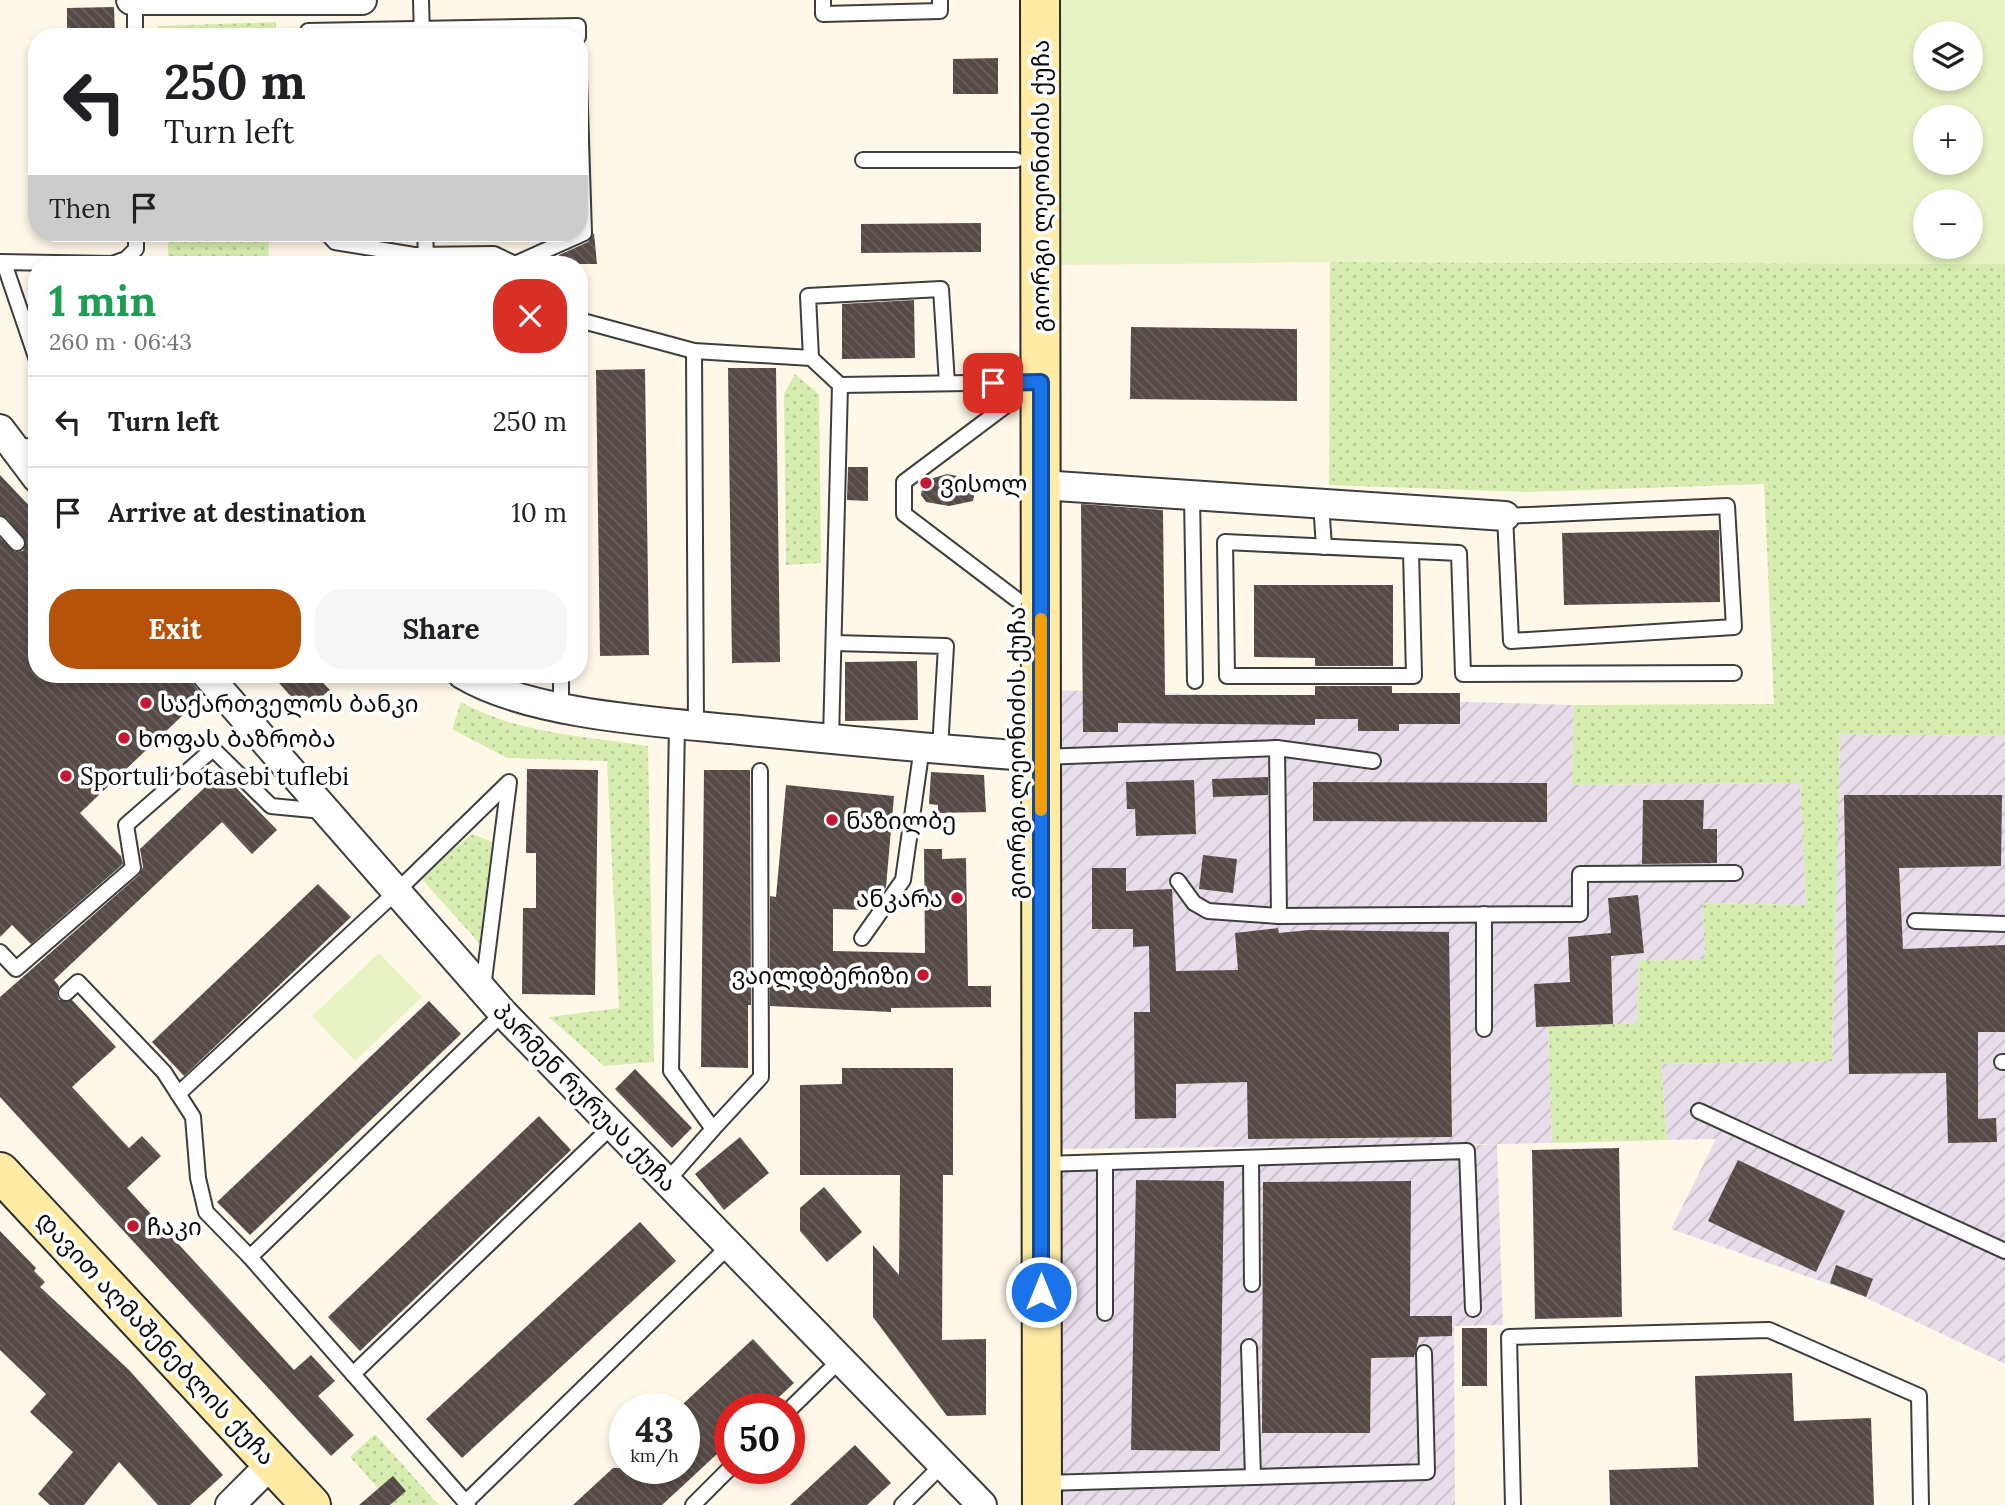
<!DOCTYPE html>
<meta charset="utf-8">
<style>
:root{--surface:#fff;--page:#f6f6f6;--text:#202124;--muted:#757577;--line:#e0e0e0;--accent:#b45309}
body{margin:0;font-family:Lora,"Noto Sans Georgian",serif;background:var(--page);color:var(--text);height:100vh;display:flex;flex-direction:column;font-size:26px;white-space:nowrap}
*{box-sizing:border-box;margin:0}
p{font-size:23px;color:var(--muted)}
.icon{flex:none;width:38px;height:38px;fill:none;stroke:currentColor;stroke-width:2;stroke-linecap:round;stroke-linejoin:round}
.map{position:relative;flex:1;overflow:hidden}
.drawer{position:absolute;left:28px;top:256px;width:560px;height:427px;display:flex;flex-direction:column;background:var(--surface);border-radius:28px;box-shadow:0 4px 10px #0003}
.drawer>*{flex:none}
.top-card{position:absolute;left:28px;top:28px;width:560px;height:214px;border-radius:28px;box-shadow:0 4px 10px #0003;background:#fff;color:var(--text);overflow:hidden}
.fabs{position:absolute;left:1913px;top:21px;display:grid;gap:14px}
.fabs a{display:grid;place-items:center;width:70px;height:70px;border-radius:50%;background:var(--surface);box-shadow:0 4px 10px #0003;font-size:35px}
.speed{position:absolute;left:609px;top:1393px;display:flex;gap:14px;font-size:35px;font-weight:700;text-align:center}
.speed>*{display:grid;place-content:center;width:91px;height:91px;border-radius:50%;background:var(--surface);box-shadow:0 4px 10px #0003;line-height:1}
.speed small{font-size:18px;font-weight:400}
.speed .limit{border:10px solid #d22;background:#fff;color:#111}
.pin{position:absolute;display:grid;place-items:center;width:60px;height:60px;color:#fff;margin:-30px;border-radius:14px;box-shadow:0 4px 10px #0006}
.me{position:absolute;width:77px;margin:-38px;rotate:0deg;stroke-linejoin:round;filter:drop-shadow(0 0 5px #0008)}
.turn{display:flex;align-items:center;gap:24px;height:147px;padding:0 21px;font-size:32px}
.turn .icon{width:91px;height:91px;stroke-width:2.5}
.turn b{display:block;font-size:49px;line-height:60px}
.then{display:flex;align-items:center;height:66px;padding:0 21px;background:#0003;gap:14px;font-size:26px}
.round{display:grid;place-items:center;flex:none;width:74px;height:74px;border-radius:28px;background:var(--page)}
.overview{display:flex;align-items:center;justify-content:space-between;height:119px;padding:0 21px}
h1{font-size:42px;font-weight:700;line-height:52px;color:#1e9e55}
.primary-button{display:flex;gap:14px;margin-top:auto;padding:14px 21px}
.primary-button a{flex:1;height:80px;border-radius:28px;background:var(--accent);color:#fff;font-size:28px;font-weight:700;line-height:80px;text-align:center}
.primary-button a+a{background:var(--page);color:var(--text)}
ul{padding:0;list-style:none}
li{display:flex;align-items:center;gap:21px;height:91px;padding:0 21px;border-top:2px solid var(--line)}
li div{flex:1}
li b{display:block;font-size:26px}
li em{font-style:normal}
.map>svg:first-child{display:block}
.industrial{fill:url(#industrial-furrows)}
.grass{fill:url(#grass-dots)}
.pitch{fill:#e7f3c2;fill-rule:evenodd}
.building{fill:url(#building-back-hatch)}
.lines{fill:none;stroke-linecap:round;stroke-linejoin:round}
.lane-casing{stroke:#3e3e3e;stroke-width:18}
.street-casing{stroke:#3e3e3e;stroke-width:32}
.secondary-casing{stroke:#2d2d2d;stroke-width:42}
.lane{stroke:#fff;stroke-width:14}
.street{stroke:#fff;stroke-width:28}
.secondary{stroke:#ffeba4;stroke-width:38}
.route-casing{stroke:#114b97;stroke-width:18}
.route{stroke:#1a73e8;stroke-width:12}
.slow{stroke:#f59e0b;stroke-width:12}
.poi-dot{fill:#c71632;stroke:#fff;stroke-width:2.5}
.labels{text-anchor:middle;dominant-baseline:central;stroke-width:7;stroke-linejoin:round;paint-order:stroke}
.street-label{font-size:24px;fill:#0b0b0b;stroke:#fff}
.poi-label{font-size:24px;fill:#0b0b0b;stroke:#fff;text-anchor:start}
</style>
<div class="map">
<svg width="2005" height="1505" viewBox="0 0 2005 1505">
<defs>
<pattern id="industrial-furrows" width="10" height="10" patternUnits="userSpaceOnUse" patternTransform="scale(1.75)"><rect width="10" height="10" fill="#e8deeb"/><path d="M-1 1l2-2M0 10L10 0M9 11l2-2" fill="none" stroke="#c6bdc8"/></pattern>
<pattern id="grass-dots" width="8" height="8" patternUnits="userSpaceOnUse" patternTransform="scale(1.75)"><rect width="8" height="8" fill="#d6edaf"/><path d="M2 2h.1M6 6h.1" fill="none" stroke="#b6ca95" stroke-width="1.8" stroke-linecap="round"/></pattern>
<pattern id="building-back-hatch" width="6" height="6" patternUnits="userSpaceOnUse" patternTransform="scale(1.75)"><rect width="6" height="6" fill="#554a46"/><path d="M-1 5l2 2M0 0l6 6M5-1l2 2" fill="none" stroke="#68605c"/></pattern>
</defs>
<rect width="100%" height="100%" fill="#fff8e9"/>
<g class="industrial">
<polygon points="1056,690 1574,705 1572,785 1800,783 1806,905 1703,903 1705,959 1639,962 1637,1023 1548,1028 1552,1143 1497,1144 1503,1325 1454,1326 1455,1505 1058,1505 1055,1170 1496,1144 1053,1149"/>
<polygon points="1840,734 2005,736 2005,1364 1860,1295 1671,1229 1716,1139 1667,1140 1661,1064 1832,1061"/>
</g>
<g class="grass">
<polygon points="276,22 276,37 159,37 158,26"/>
<polygon points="168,233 269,233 268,264 136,264 136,259 168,256"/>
<polygon points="1330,262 2005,264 2005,736 1840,734 1832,1061 1661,1064 1667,1140 1552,1143 1548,1027 1637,1023 1639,961 1705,959 1703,903 1806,905 1800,783 1572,785 1574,705 1774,704 1764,484 1527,492 1329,485"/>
<polygon points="795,374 819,394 821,563 786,565 784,394"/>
<path d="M 461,702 C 518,734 585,736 648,746 L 654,1062 L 604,1066 L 549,1017 L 619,1008 L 607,761 L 507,758 L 452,729 Z"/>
<polygon points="472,834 496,843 485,940 480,944 420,877"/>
<polygon points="375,1434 439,1505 393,1505 350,1457"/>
</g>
<g class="pitch">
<path d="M 1059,0 L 2005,0 L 2005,264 L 1330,262 L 1059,265 ZM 1925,33 L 1970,33 L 1970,79 L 1925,79 ZM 1925,117 L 1970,117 L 1970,163 L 1925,163 ZM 1925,201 L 1970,201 L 1970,247 L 1925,247 Z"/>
<polygon points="379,953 422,997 355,1061 312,1016"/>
</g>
<g class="building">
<polygon points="114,7 115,37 67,37 67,8"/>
<polygon points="998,58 998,94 953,94 953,59"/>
<polygon points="981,223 981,252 861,253 861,224"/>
<polygon points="594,233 597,264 560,264 559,255 588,242"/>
<polygon points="914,300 915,358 842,359 842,304"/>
<polygon points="1131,327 1297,329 1297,401 1130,399"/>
<polygon points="728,368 776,368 780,662 732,663"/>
<polygon points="645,369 649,655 600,656 596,370"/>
<polygon points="848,467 868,467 868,501 847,500"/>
<polygon points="947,474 973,479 976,486 973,501 949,506 926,502 921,495 924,481"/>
<polygon points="0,475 37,514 37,674 185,674 203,696 80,813 121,856 123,864 31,944 12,925 0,937 0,538 15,552 23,551 26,542 7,518 0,515"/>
<polygon points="1081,504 1163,510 1165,695 1315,695 1315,686 1392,686 1392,693 1460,693 1460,724 1399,724 1399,731 1358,731 1358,719 1315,719 1315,725 1118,723 1118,732 1083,732"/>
<polygon points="1719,530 1720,602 1564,605 1562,533"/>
<polygon points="1254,585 1393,585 1393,666 1315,666 1315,658 1254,657"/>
<polygon points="917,661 918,720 845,721 845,662"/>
<polygon points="271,674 314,674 330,690 304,711"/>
<polygon points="527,769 598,770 595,995 522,994 523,908 536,908 536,853 526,853"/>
<polygon points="704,770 750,770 751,1005 748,1005 748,1068 701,1067"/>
<polygon points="221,772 277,830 252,854 222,822 54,980 59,986 57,994 59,1000 72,1000 116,1047 72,1087 129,1148 142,1136 161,1156 127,1188 294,1370 311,1355 335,1381 318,1396 354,1435 331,1456 0,1097 0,997 139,875 143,867 140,849"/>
<polygon points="931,772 984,775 986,812 938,813 938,805 929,804"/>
<polygon points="1268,777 1268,795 1213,797 1212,779"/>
<polygon points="1194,780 1196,834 1136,836 1135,809 1127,809 1126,782"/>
<polygon points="1313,782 1547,783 1547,822 1313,821"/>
<polygon points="786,785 894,796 886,887 879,897 865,896 864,910 833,909 833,951 925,953 924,849 942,849 942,859 966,858 968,986 991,986 991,1007 891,1008 891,1012 770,1006 770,896 776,897"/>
<polygon points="1844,795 2002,795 2001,866 1899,868 1903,949 2005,945 2005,1032 1978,1032 1978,1119 1996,1118 1997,1142 1948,1143 1946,1073 1849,1074"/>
<polygon points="1643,800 1704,800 1703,829 1717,829 1717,863 1642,864"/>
<polygon points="1203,855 1237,859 1233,893 1199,889"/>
<polygon points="1092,868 1126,868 1126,891 1172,889 1176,971 1238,970 1235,933 1278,928 1279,933 1309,930 1449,932 1452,1137 1248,1139 1247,1082 1176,1084 1176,1118 1135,1119 1134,1012 1150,1012 1149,946 1133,947 1133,929 1092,929"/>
<polygon points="318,884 351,917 184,1076 152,1042"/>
<polygon points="1638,895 1644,953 1611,956 1613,1024 1536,1027 1534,984 1570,982 1568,937 1611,933 1608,898"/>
<polygon points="429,1001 461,1034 250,1235 217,1202"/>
<polygon points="842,1068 953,1068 953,1175 943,1175 942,1340 986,1339 986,1415 947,1416 873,1317 873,1245 899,1275 900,1175 800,1175 800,1085 842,1084"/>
<polygon points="635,1069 692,1128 672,1148 615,1089"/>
<polygon points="539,1116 571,1150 360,1351 328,1317"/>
<polygon points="740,1137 769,1173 724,1210 695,1174"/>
<polygon points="1619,1148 1622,1317 1535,1319 1532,1150"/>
<polygon points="1738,1160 1845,1211 1816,1272 1708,1221"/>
<polygon points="1136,1180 1224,1181 1220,1451 1131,1450"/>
<polygon points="1411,1181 1410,1316 1452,1316 1452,1336 1419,1337 1414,1357 1371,1358 1370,1433 1262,1433 1263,1182"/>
<polygon points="824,1187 862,1232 827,1262 800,1231 800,1208"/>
<polygon points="640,1222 676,1261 462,1458 426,1419"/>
<polygon points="0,1231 36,1268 34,1271 45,1282 40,1287 129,1370 223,1475 190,1505 158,1505 119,1462 84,1505 50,1505 38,1494 73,1452 30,1412 46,1394 0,1350"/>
<polygon points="1836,1265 1873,1279 1866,1297 1830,1283"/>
<rect x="1462" y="1328" width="25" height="58"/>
<polygon points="753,1339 794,1383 766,1409 730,1409 730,1442 662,1505 573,1505 613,1468 684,1468 684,1403"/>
<polygon points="1792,1373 1794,1421 1871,1418 1874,1505 1610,1505 1609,1470 1698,1467 1695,1376"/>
<polygon points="855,1445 891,1483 867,1505 790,1505"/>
<polygon points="393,1476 406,1491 390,1505 359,1505"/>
</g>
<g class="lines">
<defs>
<g id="lane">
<polyline points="421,0 422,37"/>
<polyline points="823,0 823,14 940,11 940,0"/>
<polyline points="135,1 135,37"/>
<polyline points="308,31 578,26 578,37"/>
<polyline points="863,160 1016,160"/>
<polyline points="327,233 335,242 414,255 494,254 515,264"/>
<polyline points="425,233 426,254"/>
<polyline points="0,262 112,264 126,259 136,249 136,233"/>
<polyline points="4,263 37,360"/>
<polyline points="515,264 584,233 579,78"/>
<polyline points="579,320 694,351 811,358 840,385 1039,382"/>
<polyline points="694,351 696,726"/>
<polyline points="811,358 808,296 941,289 947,383"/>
<polyline points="1016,398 904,482 904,514 1016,599"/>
<polyline points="13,448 37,445"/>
<polyline points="1192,495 1195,681"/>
<polyline points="1321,503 1324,547"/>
<polygon points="1727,506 1734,627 1511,641 1505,516"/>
<polyline points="0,524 17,543"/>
<path d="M 1411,551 L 1414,676 L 1227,676 L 1225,542 C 1303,546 1381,550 1459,553 L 1463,674 L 1734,673"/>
<polyline points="834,643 946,646 940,749"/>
<polyline points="561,674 561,708"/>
<polyline points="831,739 840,385"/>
<polyline points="1277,748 1279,916 1580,914 1580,874 1735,873"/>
<polyline points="1042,757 1277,748 1373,761"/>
<polyline points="1178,881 1194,903 1208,911 1279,916"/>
<polyline points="1915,921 2005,924"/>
<polyline points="862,938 903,880 922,747"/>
<polyline points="0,952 16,969 133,868 126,825 213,749 271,806 323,811"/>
<polyline points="66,993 78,982 164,1072 193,1117 198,1178 206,1212 250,1257 468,1505"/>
<polyline points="1484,1029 1484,914"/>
<polyline points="2002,1062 2005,1062"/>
<polyline points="178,1094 395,893 509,782 483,988"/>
<polyline points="1699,1111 2005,1251"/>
<polyline points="713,1129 761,1077 760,771"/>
<polyline points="1251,1158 1252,1284"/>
<polyline points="1105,1163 1105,1313"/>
<polyline points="1043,1164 1467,1151 1473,1309"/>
<polyline points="667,1181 713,1129 671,1071 677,724"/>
<polyline points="250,1257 503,1013"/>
<polyline points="1249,1347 1253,1477"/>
<polyline points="353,1374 612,1126"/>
<polyline points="789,1410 839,1361"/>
<polyline points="1044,1483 1427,1472 1424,1353"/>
<polyline points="466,1502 729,1246"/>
<polyline points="693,1505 730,1468"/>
<polyline points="902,1505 941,1466"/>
<polyline points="1513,1505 1509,1337 1769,1330 1919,1396 1921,1505"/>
</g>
<g id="street">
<polyline points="131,0 362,0"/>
<polyline points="0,429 37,478"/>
<polyline points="1041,485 1505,516"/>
<polyline points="206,674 503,1013 982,1505"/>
<path d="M 462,674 C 530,715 659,722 740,730 C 840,740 940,750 1041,757"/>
<polyline points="230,1505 272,1463"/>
</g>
<g id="secondary">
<polyline points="1040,0 1042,1505"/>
<polyline points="0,1172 311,1505"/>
</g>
</defs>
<use href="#lane" class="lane-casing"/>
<use href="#street" class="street-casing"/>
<use href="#secondary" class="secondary-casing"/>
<use href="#lane" class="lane"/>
<use href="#street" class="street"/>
<use href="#secondary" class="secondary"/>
</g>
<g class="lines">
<defs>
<polyline id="route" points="993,383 1041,382 1041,1292"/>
</defs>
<use href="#route" class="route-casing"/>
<use href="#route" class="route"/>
<polyline class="slow" points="1041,810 1041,619"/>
</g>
<g class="poi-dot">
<circle cx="926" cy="483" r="7"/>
<circle cx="146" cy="703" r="7"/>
<circle cx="124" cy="738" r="7"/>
<circle cx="66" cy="776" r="7"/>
<circle cx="832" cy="820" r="7"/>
<circle cx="957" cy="898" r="7"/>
<circle cx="923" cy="975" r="7"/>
<circle cx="133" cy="1226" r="7"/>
</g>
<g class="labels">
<g class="street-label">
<text transform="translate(1040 186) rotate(-90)">გიორგი ლეონიძის ქუჩა</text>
<text transform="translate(1016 753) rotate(-90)">გიორგი ლეონიძის ქუჩა</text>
<text transform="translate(585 1097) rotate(46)">პარმენ რურუას ქუჩა</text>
<text transform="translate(156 1338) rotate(47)">დავით აღმაშენებლის ქუჩა</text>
</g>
<g class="poi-label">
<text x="940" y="483">ვისოლ</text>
<text x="160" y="703">საქართველოს ბანკი</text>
<text x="138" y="738">Ხოფას Ბაზრობა</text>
<text x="80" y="776">Sportuli botasebi tuflebi</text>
<text x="846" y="820">ნაზილბე</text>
<text x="943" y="898" text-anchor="end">ანკარა</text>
<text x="909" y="975" text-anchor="end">ვაილდბერიზი</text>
<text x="147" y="1226">ჩაკი</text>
</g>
</g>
</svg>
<div class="fabs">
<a><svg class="icon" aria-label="layers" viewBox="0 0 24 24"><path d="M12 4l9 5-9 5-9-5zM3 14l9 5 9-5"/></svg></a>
<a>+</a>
<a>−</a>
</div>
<div class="speed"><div>43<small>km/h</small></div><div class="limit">50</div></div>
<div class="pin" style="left:993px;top:383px;background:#d93025"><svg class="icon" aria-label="arrive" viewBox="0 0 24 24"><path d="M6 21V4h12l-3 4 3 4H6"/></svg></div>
<svg class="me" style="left:1041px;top:1292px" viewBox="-20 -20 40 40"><circle r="17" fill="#1a73e8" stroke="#fff" stroke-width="3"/><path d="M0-11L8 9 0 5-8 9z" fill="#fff"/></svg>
<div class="top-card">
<div class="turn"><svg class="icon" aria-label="left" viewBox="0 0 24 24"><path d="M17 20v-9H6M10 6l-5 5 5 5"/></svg><div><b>250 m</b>Turn left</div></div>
<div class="then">Then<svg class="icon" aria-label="arrive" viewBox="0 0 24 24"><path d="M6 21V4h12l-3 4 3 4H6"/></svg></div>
</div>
<section class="drawer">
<div class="overview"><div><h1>1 min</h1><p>260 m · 06:43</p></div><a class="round" style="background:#d93025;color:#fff"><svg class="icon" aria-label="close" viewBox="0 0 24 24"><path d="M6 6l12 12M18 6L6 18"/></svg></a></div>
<ul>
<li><svg class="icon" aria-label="left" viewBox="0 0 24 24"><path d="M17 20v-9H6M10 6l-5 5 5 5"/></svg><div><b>Turn left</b></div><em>250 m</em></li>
<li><svg class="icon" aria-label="arrive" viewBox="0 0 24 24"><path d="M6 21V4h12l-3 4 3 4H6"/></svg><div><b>Arrive at destination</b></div><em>10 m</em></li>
</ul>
<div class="primary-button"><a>Exit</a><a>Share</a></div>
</section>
</div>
